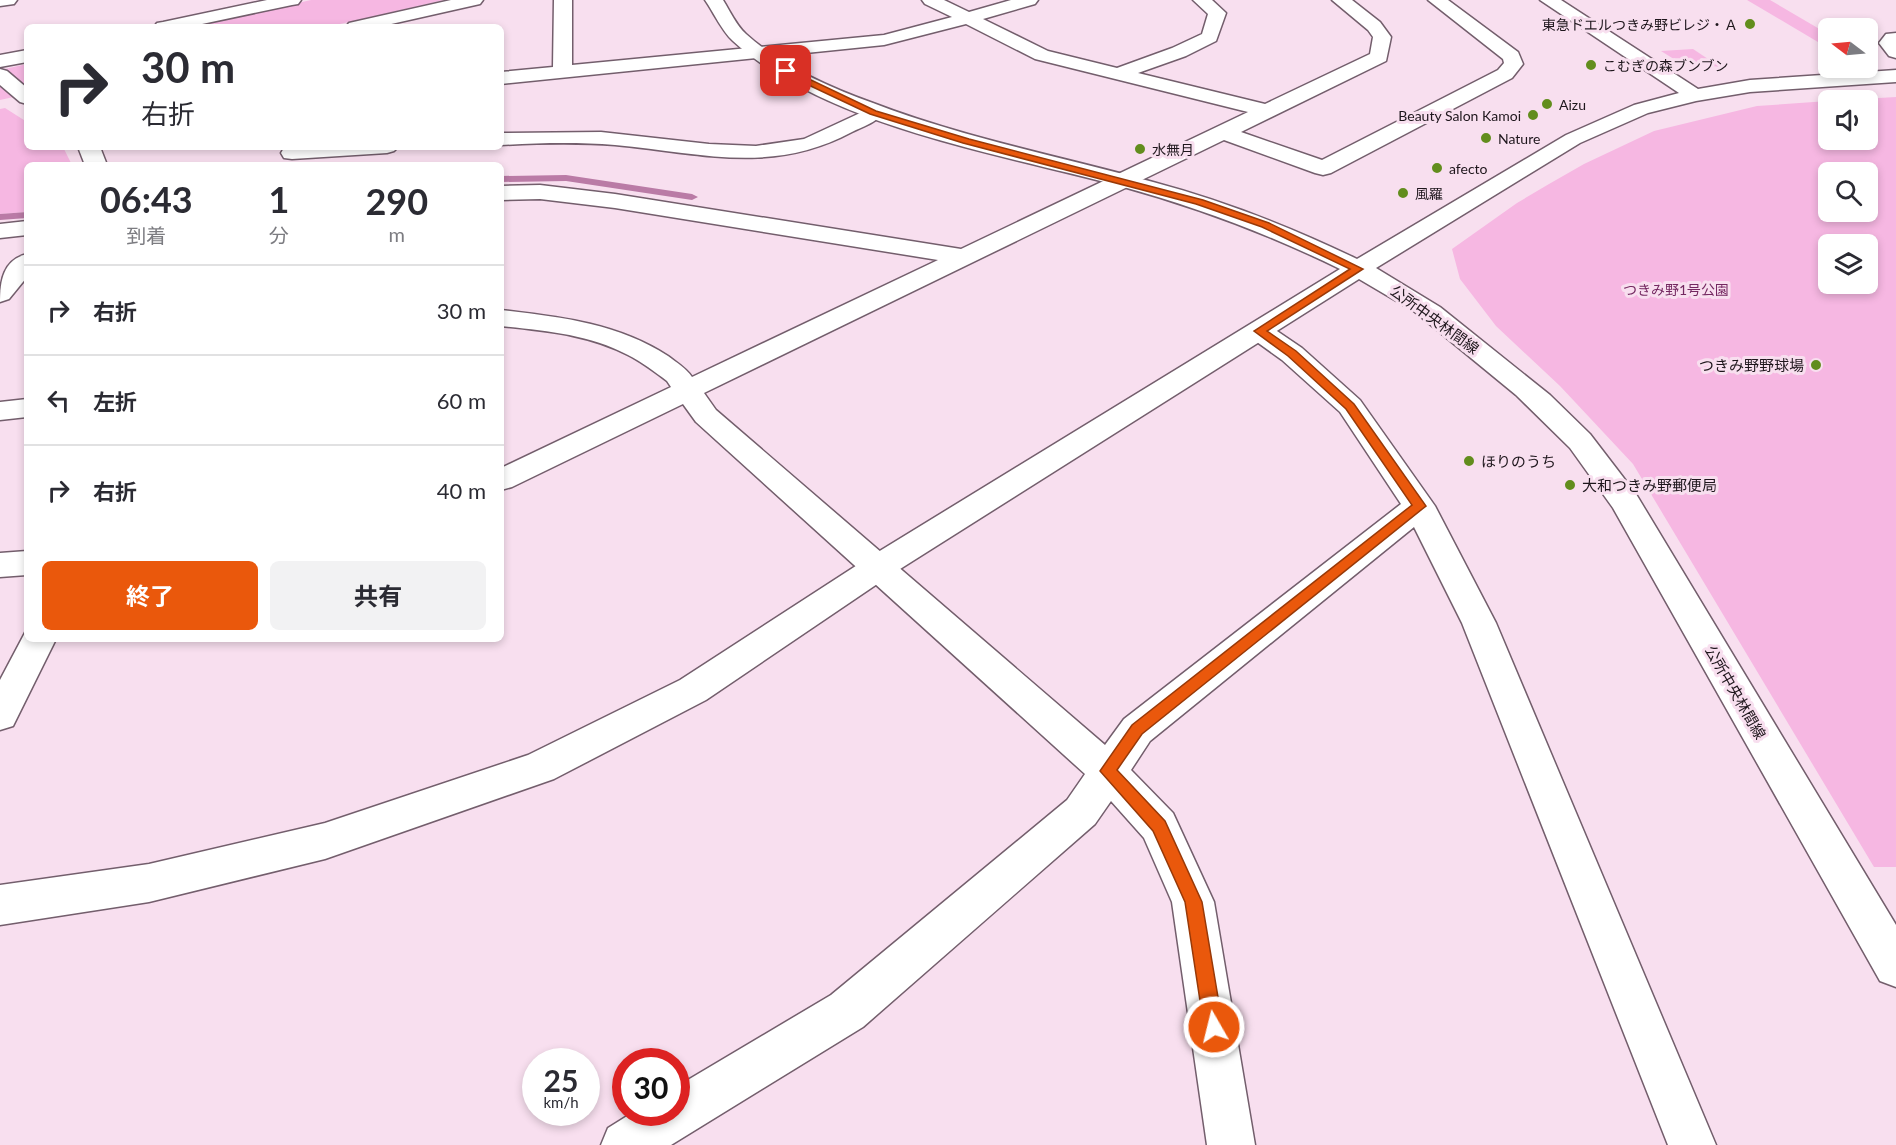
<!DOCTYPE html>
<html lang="ja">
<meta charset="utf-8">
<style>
:root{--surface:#fff;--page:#f2f2f3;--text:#2b2b33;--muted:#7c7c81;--line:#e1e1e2;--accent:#ea580c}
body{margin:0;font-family:Lato,"Noto Sans JP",sans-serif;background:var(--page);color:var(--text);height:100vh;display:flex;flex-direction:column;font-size:22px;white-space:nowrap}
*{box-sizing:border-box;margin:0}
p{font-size:20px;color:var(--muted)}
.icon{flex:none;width:33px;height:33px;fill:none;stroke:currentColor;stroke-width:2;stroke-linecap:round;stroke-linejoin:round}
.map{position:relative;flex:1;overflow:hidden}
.drawer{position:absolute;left:24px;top:162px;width:480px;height:480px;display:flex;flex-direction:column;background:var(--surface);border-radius:9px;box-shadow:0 3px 9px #0003}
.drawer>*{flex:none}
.top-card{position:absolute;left:24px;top:24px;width:480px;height:126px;border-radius:9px;box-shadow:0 3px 9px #0003;background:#fff;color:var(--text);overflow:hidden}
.needle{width:39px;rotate:286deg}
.buttons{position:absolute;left:1818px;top:18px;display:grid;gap:12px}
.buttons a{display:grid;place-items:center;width:60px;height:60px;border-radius:9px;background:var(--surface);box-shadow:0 3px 9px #0003;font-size:30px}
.speed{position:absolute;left:522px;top:1048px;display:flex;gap:12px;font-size:30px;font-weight:700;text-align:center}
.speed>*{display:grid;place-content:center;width:78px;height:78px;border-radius:50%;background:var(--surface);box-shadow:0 3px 9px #0003;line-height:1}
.speed small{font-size:15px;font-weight:400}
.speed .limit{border:9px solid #d22;background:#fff;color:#111}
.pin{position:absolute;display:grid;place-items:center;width:51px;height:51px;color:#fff;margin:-26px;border-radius:12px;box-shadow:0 3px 9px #0006}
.me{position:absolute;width:66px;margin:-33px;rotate:352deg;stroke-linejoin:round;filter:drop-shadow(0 0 4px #0008)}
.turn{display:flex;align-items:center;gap:21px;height:126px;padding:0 18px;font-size:27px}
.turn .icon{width:78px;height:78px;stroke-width:2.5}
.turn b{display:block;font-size:42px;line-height:51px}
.eta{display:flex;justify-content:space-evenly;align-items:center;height:102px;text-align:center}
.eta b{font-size:36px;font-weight:700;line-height:42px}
.button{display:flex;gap:12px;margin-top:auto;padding:12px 18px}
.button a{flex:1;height:69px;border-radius:9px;background:var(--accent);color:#fff;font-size:24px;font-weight:700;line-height:69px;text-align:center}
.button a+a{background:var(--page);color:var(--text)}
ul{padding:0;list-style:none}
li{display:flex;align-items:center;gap:18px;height:90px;padding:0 18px;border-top:2px solid var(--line)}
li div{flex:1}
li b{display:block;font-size:22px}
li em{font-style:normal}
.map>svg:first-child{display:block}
.green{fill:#f6b7e2;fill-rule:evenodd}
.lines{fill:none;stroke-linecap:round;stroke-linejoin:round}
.stream{fill:#ba7ba6;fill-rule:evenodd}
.minor-casing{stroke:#735e6c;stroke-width:3}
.tertiary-casing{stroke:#735e6c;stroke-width:3}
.minor{fill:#fff;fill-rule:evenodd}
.tertiary{fill:#fff;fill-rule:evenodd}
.route{fill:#ea580c;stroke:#983908;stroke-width:1.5}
.poi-dot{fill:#628d1d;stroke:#f8dfef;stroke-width:2}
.labels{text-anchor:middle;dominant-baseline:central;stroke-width:6;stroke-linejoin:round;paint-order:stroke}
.far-poi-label{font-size:14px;fill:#1e161c;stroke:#f8dfef;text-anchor:start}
.far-park-label{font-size:14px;fill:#742861;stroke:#f8dfef}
.street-label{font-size:15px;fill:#1e161c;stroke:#f8dfef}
.poi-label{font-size:15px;fill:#1e161c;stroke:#f8dfef;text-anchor:start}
</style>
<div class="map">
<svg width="1896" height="1145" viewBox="0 0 1896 1145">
<rect width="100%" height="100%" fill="#f8dfef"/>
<g class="green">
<polygon points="311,0 444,0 327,27 192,27"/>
<polygon points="1747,0 1770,0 1828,34 1828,48"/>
<polygon points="1693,49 1720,67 1677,61 1661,51"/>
<polygon points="27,64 27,94 0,100 0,70"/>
<path d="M 1896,97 L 1896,867 L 1874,867 L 1633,464 L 1560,386 L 1496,326 L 1460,279 L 1452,249 L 1517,203 L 1549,184 L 1584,164 L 1654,131 L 1757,106 L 1828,101 L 1828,140 L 1868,140 L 1868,100 L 1844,100 ZM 1828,172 L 1868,172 L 1868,212 L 1828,212 ZM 1828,244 L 1868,244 L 1868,284 L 1828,284 Z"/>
<polygon points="5,108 27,122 27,147 63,147 72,165 27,165 27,212 0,214 0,109"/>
</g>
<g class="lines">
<g class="stream">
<polygon points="566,175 692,194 698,197 692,200 566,181 501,182 501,176"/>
<polygon points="27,212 27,218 0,220 0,214"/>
</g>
<defs>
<g id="minor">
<polygon points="0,0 17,0 14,4 0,6"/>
<polygon points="267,0 301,0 298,4 292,5 188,27 154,27 157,23 163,22"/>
<polygon points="451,0 483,0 480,4 378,27 346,27 349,23"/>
<path d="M 554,0 L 572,0 L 572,65 L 884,35 L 952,17 L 925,4 L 922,0 L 944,0 L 969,12 L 1011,0 L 1038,0 L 1035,4 L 983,19 L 1048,51 L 1117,68 L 1172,48 L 1202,34 L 1208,14 L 1193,0 L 1212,0 L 1226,13 L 1216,41 L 1186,56 L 1138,73 L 1265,104 L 1370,54 L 1373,37 L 1368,30 L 1332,0 L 1352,0 L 1380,22 L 1391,37 L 1386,61 L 1241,132 L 1322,160 L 1498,70 L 1504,63 L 1503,59 L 1428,0 L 1448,0 L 1518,52 L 1523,64 L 1512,78 L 1331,173 L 1323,175 L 1315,173 L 1224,140 L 704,393 L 716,410 L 1105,745 L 1124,719 L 1401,504 L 1340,412 L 1282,360 L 1250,337 L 1246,331 L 1250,325 L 1259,323 L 1268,325 L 1302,348 L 1360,400 L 1435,506 L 1496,623 L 1716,1145 L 1668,1145 L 1462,623 L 1414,527 L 1150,741 L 1131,770 L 1173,813 L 1214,902 L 1255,1145 L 1207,1145 L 1172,902 L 1144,838 L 1111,801 L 1095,824 L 863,1027 L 671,1145 L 601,1145 L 608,1128 L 632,1113 L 676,1113 L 676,1087 L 831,995 L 1067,800 L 1085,774 L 696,422 L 683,404 L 512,487 L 501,490 L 501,468 L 671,387 L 667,381 C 655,372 642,362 628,355 C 588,334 545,331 501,326 L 501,310 C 560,317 617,323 668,356 C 677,363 686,368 692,377 L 938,260 L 615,208 L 540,199 L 501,200 L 501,186 L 540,185 L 615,194 L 961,249 L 1248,112 L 1035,59 L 966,24 L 884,45 L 501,84 L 501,72 L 553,67 Z"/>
<polygon points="1896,33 1896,58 1889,56 1879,43 1886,34"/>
<polygon points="27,50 27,62 0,67 0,55"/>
<polygon points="0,69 7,71 27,88 27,104 20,102 0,85"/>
<path d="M 873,107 L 880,109 L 883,113 C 877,122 862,127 852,132 C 772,175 701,153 615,145 C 577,142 539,143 501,145 L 501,133 L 601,132 L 709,144 L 756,146 L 804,139 Z"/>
<polygon points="78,147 100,147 107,165 85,165"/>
<polygon points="290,147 398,147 394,151 387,153 292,159 284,158 281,153 284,148"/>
<polygon points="27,221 27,235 0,238 0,224"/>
<path d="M 27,254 L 27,277 L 9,299 L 0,302 C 0,281 3,260 27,254 Z"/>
<polygon points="27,399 27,417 0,420 0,402"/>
<polygon points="27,551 27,575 0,577 0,553"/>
<polygon points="27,629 27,639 56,639 13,726 0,730 0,680"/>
</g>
<path id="tertiary" d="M 705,0 L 723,0 C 730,11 736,25 746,34 C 781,66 828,87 873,103 C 964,138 1059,156 1153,182 C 1224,201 1291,227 1357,259 L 1566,135 L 1634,105 L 1679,93 L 1540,0 L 1561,0 L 1698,89 L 1750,80 L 1896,70 L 1896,82 L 1750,92 L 1696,101 L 1648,113 L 1580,143 L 1376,268 L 1440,307 L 1550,395 L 1590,434 L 1636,494 L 1896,925 L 1896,987 L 1880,981 L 1613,508 L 1570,448 L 1516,395 L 1415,312 L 1359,279 L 889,576 L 706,700 L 554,779 L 325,859 L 149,902 L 0,925 L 0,885 L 149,864 L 325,823 L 528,755 L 680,680 L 865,560 L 1340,269 C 1269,234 1196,207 1120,186 C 1001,154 826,126 733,41 C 722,31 714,13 705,0 Z"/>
</defs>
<use href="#minor" class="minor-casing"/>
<use href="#tertiary" class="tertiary-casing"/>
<use href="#minor" class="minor"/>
<use href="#tertiary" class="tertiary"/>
</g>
<polygon class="route" points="783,69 788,69 876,111 969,139 1203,200 1269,223 1363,269 1267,331 1296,351 1354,404 1426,506 1142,734 1117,770 1165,821 1202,902 1223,1027 1221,1034 1214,1037 1207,1034 1204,1027 1185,902 1153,831 1100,771 1132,725 1412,505 1346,409 1288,356 1254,331 1350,269 1262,227 1196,204 963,143 870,114 783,73"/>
<g class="poi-dot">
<circle cx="1750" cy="24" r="6"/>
<circle cx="1591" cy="65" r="6"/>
<circle cx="1547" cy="104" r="6"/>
<circle cx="1533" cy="115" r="6"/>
<circle cx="1486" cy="138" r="6"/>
<circle cx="1140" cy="149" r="6"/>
<circle cx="1437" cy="168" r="6"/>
<circle cx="1403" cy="193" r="6"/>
<circle cx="1816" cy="365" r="6"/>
<circle cx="1469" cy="461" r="6"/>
<circle cx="1570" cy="485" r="6"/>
</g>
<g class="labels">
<g class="far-poi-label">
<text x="1738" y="24" text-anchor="end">東急ドエルつきみ野ビレジ・Ａ</text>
<text x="1603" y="65">こむぎの森ブンブン</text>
<text x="1559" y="104">Aizu</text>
<text x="1521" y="115" text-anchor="end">Beauty Salon Kamoi</text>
<text x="1498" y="138">Nature</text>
<text x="1152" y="149">水無月</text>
<text x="1449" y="168">afecto</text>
<text x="1415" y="193">風羅</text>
</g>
<g class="far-park-label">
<text x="1676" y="289">つきみ野1号公園</text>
</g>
<g class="street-label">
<text transform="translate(1435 319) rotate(36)">公所中央林間線</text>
<text transform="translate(1736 692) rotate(60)">公所中央林間線</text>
</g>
<g class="poi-label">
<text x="1804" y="365" text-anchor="end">つきみ野野球場</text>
<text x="1481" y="461">ほりのうち</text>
<text x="1582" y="485">大和つきみ野郵便局</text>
</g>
</g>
</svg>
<div class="buttons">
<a><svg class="needle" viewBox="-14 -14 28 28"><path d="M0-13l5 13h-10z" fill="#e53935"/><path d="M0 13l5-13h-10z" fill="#7c7c81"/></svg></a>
<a><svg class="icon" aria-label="sound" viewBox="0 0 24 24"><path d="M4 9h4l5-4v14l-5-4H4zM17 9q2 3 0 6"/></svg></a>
<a><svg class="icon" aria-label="search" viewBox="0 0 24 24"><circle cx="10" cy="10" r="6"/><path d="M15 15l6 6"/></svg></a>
<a><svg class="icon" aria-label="layers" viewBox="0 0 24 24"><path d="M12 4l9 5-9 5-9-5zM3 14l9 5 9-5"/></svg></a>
</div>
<div class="speed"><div>25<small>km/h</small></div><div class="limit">30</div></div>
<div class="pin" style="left:786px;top:71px;background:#d93025"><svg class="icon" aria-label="arrive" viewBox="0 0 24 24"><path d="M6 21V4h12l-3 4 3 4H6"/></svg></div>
<svg class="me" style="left:1214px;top:1027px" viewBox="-20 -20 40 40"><circle r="17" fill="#ea580c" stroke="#fff" stroke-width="3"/><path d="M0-11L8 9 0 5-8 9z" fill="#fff"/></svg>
<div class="top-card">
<div class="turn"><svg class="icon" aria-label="right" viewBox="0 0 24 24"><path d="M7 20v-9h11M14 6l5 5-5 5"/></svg><div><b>30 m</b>右折</div></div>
</div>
<section class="drawer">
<div class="eta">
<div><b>06:43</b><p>到着</p></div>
<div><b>1</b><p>分</p></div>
<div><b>290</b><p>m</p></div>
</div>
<ul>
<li><svg class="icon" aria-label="right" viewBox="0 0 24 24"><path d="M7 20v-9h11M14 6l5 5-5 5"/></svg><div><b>右折</b></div><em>30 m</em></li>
<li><svg class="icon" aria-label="left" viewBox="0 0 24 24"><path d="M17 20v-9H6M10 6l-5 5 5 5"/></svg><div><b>左折</b></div><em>60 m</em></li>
<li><svg class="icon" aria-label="right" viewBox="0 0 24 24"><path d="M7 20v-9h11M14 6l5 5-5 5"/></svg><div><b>右折</b></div><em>40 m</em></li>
</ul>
<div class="button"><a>終了</a><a>共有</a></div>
</section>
</div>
